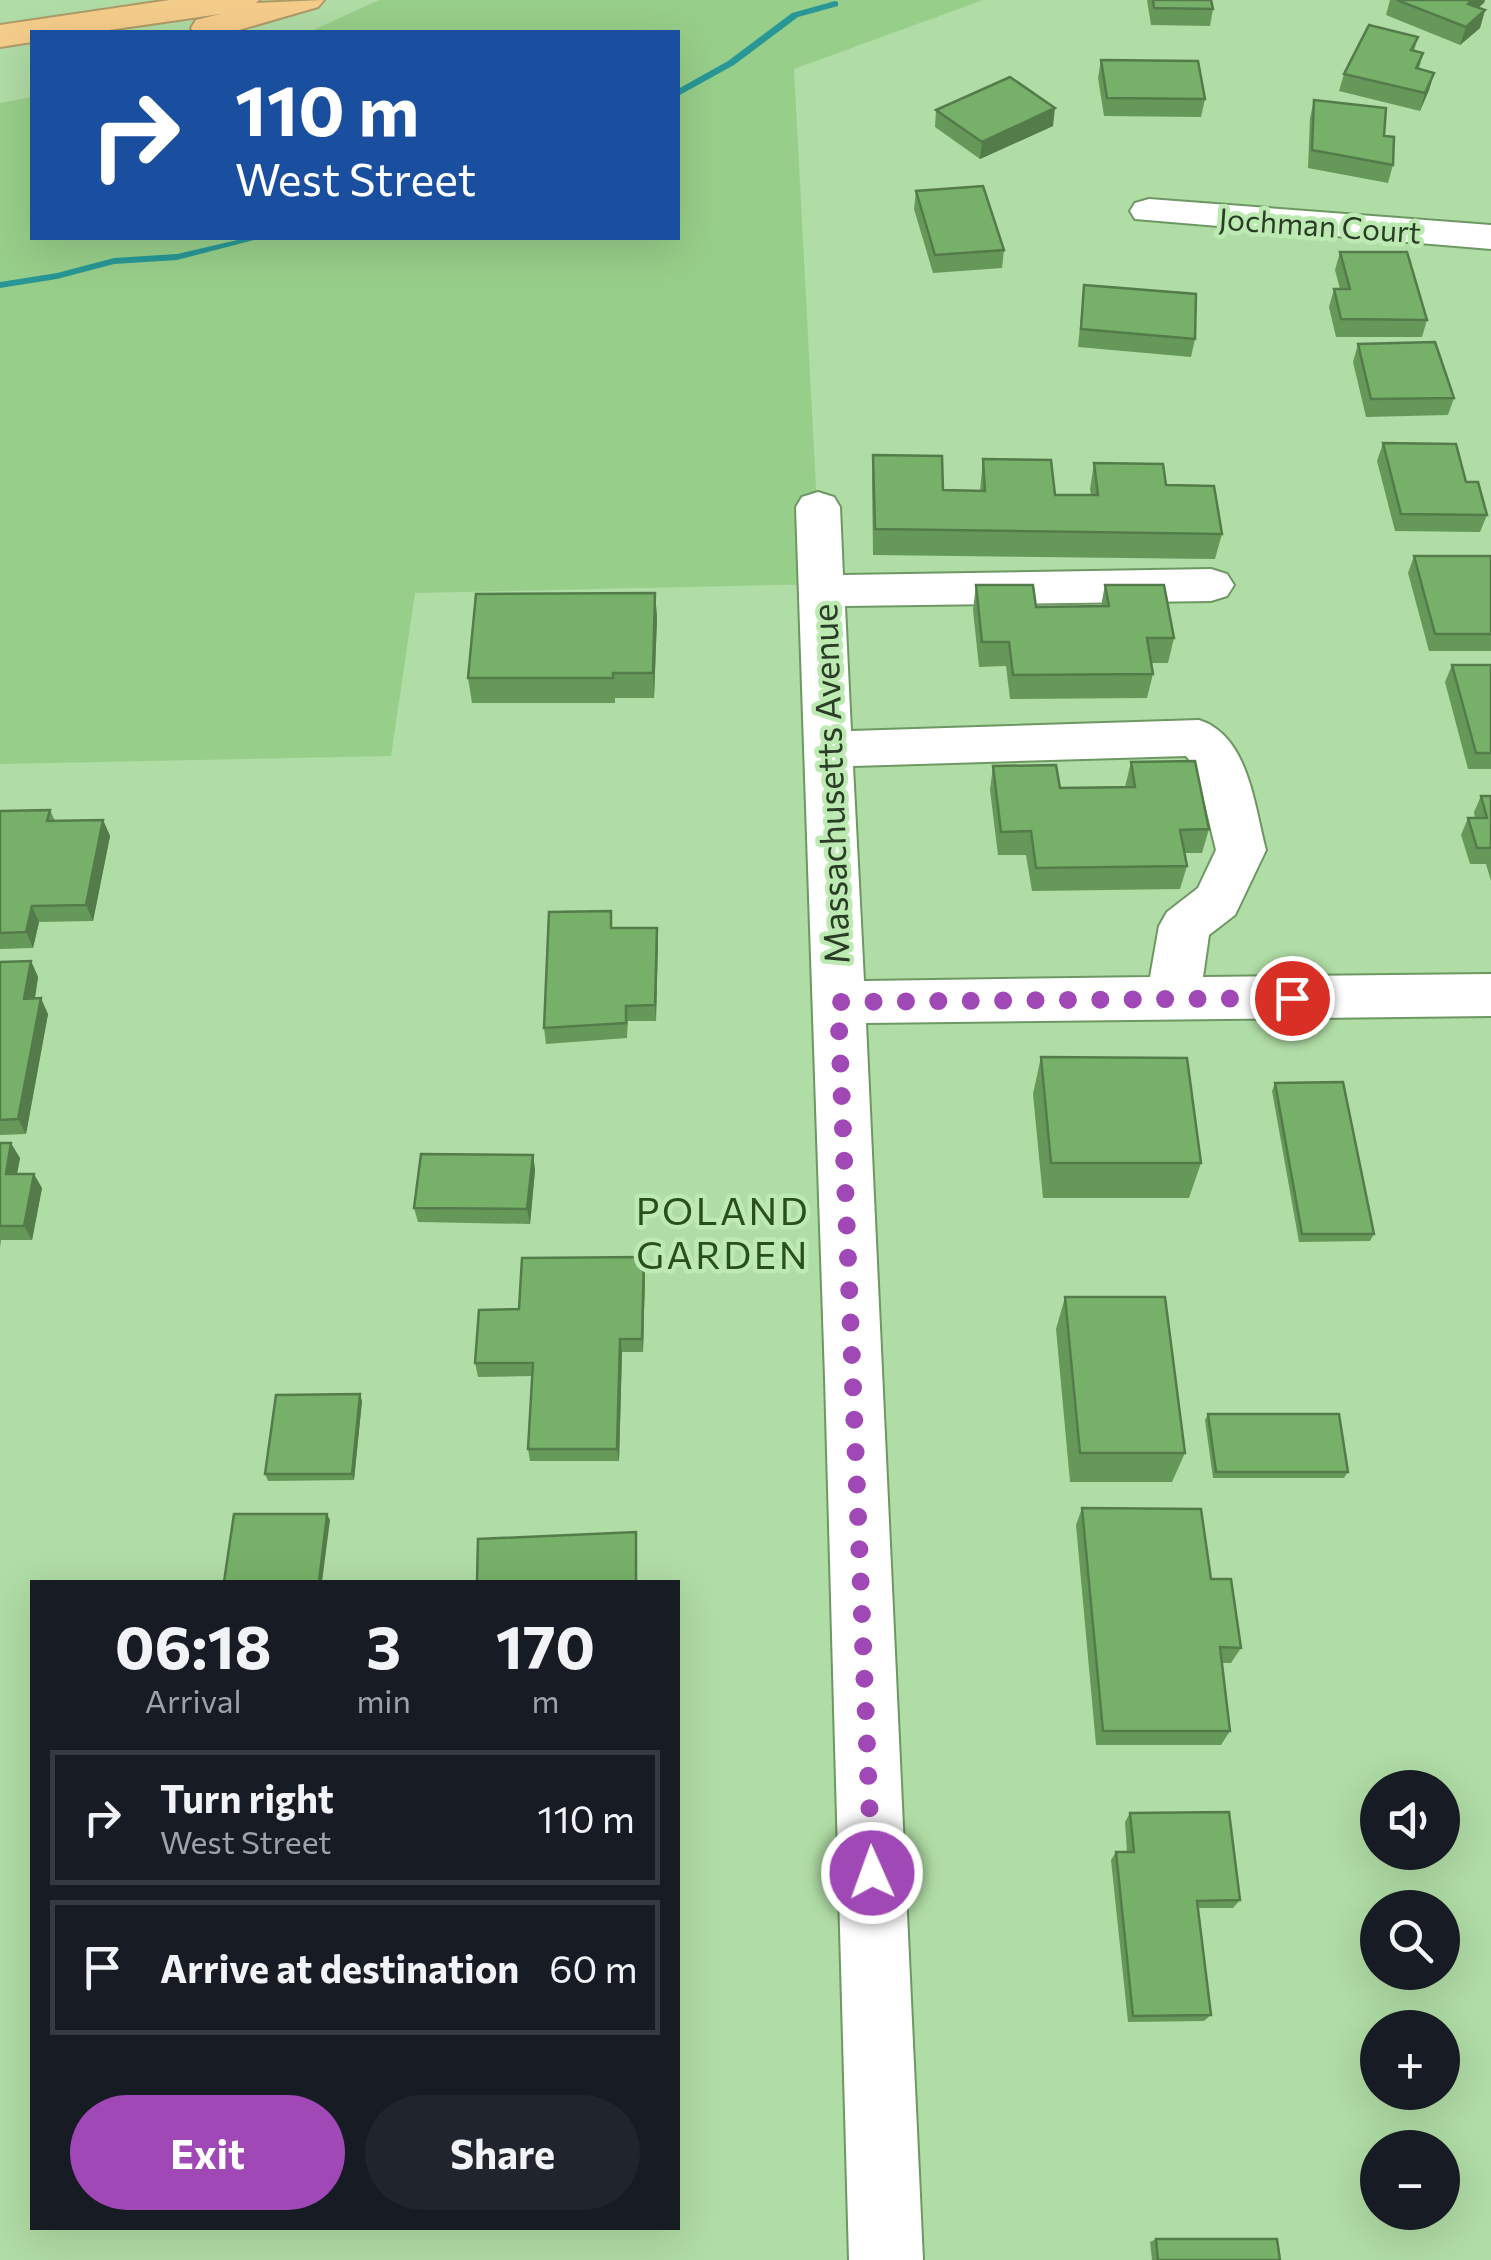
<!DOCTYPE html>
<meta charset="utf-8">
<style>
:root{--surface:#171b24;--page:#20242c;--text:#f1f3f6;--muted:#9ea1a6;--line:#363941;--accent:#a048b5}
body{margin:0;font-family:Commissioner,sans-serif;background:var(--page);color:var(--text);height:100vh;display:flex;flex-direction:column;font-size:38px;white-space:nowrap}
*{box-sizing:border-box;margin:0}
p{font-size:32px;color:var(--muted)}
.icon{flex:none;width:55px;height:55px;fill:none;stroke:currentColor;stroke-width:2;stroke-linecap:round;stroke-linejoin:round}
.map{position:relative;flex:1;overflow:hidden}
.drawer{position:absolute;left:30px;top:1580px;width:650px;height:650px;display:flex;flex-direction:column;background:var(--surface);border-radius:0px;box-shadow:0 10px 40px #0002}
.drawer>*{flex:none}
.top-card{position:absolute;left:30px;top:30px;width:650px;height:210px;border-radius:0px;box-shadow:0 10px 40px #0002;background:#1a4fa0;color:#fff;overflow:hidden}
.fabs{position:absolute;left:1360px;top:1770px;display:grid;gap:20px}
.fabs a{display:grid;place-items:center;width:100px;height:100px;border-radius:50%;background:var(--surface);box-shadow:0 10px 40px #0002;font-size:50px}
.pin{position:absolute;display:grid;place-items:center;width:85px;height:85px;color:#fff;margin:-42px;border:5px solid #fff;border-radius:50%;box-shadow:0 2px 10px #0007}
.me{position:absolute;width:110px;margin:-55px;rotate:358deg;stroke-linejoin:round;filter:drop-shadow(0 0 8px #0008)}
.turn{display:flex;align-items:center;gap:35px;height:210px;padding:0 40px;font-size:45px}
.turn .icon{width:130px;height:130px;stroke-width:2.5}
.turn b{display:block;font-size:70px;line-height:85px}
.eta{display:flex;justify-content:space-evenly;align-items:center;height:170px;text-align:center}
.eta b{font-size:60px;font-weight:700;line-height:70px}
.primary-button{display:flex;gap:20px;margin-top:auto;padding:20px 40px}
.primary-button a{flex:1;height:115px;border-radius:60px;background:var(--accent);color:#fff;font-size:40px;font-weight:700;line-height:115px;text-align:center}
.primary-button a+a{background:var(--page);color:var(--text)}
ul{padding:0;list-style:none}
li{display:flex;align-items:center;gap:30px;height:135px;margin:0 20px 15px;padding:0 20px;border:5px solid var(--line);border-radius:0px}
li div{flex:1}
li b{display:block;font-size:38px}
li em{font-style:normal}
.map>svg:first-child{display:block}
.green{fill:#97ce89}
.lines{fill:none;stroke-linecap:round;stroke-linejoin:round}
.stream{fill:#289795;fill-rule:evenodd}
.minor-casing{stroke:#6d9763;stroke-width:4}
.highway-casing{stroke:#ae9b68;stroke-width:4}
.minor{fill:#fff;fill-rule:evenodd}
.highway{fill:#f5cd8b;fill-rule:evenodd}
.wall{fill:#66985a}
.shaded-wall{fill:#537c4a}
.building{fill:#77b169;stroke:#537c4a;stroke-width:2.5}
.route{stroke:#a048b5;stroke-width:18;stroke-dasharray:0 32.4}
.labels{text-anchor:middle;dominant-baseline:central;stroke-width:9;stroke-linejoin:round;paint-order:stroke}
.far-street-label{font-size:30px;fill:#2b3d27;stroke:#bdeab2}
.street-label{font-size:35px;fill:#2b3d27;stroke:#bdeab2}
.neighbourhood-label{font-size:38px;letter-spacing:2.5px;fill:#294f1f;stroke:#bdeab2}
</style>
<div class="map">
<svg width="1491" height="2260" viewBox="0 0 1491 2260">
<rect width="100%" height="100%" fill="#b0dca5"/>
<polygon class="green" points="379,0 983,0 794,69 821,584 415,593 391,756 0,764 0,103 32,97 32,238 678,238 678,32 309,32"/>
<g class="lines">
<g class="stream">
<polygon points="835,1 838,2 838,6 798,17 734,65 678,96 678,89 728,61 792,13"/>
<polygon points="246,238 262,238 177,260 114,264 57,279 0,288 0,282 57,273 114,258 177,254"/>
</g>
<defs>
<g id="minor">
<polygon points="1149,199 1491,225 1491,249 1135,219 1130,211 1135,203"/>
<path d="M 818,492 L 834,497 L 840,507 L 843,575 L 1211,569 L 1227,574 L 1234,585 L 1227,596 L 1211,601 L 845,606 L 851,731 L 1199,720 C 1249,736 1254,806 1266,850 L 1235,915 L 1209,935 L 1203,977 L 1491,974 L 1491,1016 L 866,1023 L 923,2260 L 849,2260 L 825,1378 L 796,507 L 802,497 ZM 1186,756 L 1196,768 L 1216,850 L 1198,888 L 1167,912 L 1159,926 L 1150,977 L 864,981 L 853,766 Z"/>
</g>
<polygon id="highway" points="170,0 259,0 256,3 324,0 318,7 232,32 194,32 191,28 196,20 220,14 95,32 32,32 32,42 0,47 0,25"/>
</defs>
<use href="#minor" class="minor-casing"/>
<use href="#highway" class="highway-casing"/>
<use href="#minor" class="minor"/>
<use href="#highway" class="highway"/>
</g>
<g class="wall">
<polygon points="1147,0 1211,0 1213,9 1210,26 1151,25"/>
<polygon points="1390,0 1485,0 1478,8 1485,10 1480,28 1460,45 1386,15"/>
<polygon points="1418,37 1414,51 1423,53 1419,69 1434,73 1429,90 1420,111 1339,91 1344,74"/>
<polygon points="1101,60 1205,99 1201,117 1104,116 1098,78"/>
<polygon points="1314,100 1393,165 1388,183 1308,168 1310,118"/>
<polygon points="936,110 1053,126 980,159 935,127"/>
<polygon points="916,191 1004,250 1002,268 933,273 914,209"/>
<polygon points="1340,252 1427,320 1422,337 1336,337 1329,307 1334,289 1340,289 1335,270"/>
<polygon points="1084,285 1195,339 1191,357 1078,347"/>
<polygon points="1358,344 1454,398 1448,415 1366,417 1353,362"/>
<polygon points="1383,443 1466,482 1487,515 1480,532 1395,531 1377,461"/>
<polygon points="873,455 943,490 980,491 983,459 1055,495 1091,495 1090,489 1094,463 1166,485 1222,534 1215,559 873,555 872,480"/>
<polygon points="1414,556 1491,556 1491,651 1429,651 1408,573"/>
<polygon points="976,585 1036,607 1101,606 1105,585 1174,638 1168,663 1151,663 1153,674 1147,698 1010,699 1006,666 979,667 973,610"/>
<polygon points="655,593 657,618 654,698 615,698 615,703 472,703 468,678"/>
<polygon points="1452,665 1491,665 1491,769 1468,769 1445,682"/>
<polygon points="1131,762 1209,829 1202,853 1184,853 1187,866 1180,889 1032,891 1026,855 998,855 990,790 993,766 1060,788 1125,787"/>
<polygon points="1481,796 1491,796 1491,881 1486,864 1470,864 1461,835 1468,818 1475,818 1474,812"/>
<polygon points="50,810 55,821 103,820 110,836 93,921 39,922 33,948 0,949 0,811"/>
<polygon points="612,928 657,928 656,1021 628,1021 627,1038 546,1044 544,1028"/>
<polygon points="31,961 38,977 35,999 48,1014 26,1134 0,1135 0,962"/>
<polygon points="1041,1057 1201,1163 1189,1198 1043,1198 1033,1094"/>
<polygon points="1275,1083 1374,1234 1370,1241 1299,1242 1272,1091"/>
<polygon points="0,1143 20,1158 17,1174 42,1188 32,1240 1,1240 0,1248"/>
<polygon points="533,1155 535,1170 530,1224 418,1222 414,1208"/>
<polygon points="644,1257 645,1271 643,1352 622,1352 619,1461 530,1461 528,1449 532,1376 478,1377 475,1363 519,1309"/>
<polygon points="1065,1297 1185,1453 1172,1482 1070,1482 1056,1329"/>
<polygon points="362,1401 354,1480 268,1481 265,1474"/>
<polygon points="1208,1414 1348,1472 1344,1478 1213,1478 1205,1420"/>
<polygon points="1082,1508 1211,1579 1241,1648 1231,1663 1222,1663 1230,1731 1221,1745 1096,1745 1076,1525"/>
<polygon points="1130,1813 1240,1900 1233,1908 1198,1908 1211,2015 1204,2021 1128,2022 1111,1860 1116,1852 1127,1852 1125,1822"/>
<polygon points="1156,2239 1280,2260 1152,2260 1150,2242"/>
</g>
<g class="shaded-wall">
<polygon points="1472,0 1485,0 1484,3 1463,21 1468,4"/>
<polygon points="1485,10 1480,28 1460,45 1466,27"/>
<polygon points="1434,73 1429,90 1420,111 1425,93"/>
<polygon points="1055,108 1053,126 980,159 982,142"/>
<polygon points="655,593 657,618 654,698 653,673"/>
<polygon points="103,820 110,836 93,921 86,905"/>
<polygon points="32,906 39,922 33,948 26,932"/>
<polygon points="657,928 658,944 656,1021 655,1005"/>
<polygon points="31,961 38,977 32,1015 24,999"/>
<polygon points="41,998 48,1014 26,1134 18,1119"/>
<polygon points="11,1143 20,1158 14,1189 6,1174"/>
<polygon points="533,1155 535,1170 530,1224 527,1209"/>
<polygon points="34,1174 42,1188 32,1240 24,1226"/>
<polygon points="644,1257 645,1271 643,1352 642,1339"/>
<polygon points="620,1339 622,1352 619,1461 617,1449"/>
<polygon points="360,1394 362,1401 354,1480 352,1474"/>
<polygon points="327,1514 330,1520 322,1582 319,1582"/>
</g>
<g class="building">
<polygon points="1153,0 1211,0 1213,9 1154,8"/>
<polygon points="1397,0 1472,0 1468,4 1485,10 1466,27"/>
<polygon points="1369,25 1418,37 1411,50 1423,53 1416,68 1434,73 1425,93 1344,74"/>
<polygon points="1101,60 1198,61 1205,99 1107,98"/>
<polygon points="1010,77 1055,108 982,142 936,110"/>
<polygon points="1314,100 1386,108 1384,136 1394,137 1393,165 1312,150"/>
<polygon points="983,186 1004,250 935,255 916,191"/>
<polygon points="1340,252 1407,252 1427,320 1341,319 1334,289 1350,289"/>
<polygon points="1084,285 1196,294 1195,339 1081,329"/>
<polygon points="1435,342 1454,398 1371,399 1358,344"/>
<polygon points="1383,443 1456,444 1466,482 1478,482 1487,515 1401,514"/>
<polygon points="873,455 942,456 943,490 985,491 983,459 1051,460 1055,495 1098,495 1094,463 1163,464 1166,485 1214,486 1222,534 875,529"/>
<polygon points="1414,556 1491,556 1491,634 1435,634"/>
<polygon points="976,585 1033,585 1036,607 1109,606 1105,585 1164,585 1174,638 1147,638 1153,674 1013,675 1009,642 982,642"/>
<polygon points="655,593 653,673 613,673 613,678 468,678 476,594"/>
<polygon points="1452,665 1491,665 1491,753 1476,753"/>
<polygon points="1195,761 1209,829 1180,830 1187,866 1036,868 1031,831 1001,832 993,766 1056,765 1060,788 1135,787 1131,762"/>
<polygon points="1481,796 1491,796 1491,848 1477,848 1468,818 1487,818"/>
<polygon points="50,810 47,821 103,820 86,905 32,906 26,932 0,933 0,811"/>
<polygon points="611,911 611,928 657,928 655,1005 626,1006 626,1023 544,1028 549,912"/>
<polygon points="31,961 24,999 41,998 18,1119 0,1120 0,962"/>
<polygon points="1041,1057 1187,1058 1201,1163 1051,1163"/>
<polygon points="1343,1082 1374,1234 1302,1234 1275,1083"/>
<polygon points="0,1143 11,1143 6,1174 34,1174 24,1226 0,1226"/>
<polygon points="421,1154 533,1155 527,1209 414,1208"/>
<polygon points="644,1257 642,1339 620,1339 617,1449 528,1449 533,1363 475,1363 479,1310 519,1309 522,1258"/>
<polygon points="1065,1297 1165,1297 1185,1453 1080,1453"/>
<polygon points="360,1394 352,1474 265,1474 276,1395"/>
<polygon points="1208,1414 1339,1414 1348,1472 1216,1472"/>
<polygon points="1082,1508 1201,1509 1211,1579 1231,1579 1241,1648 1220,1647 1230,1731 1103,1731"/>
<polygon points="234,1514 327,1514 319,1582 224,1582"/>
<polygon points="636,1532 636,1582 477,1582 478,1539"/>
<polygon points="1229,1812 1240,1900 1197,1901 1211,2015 1133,2016 1116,1852 1134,1852 1130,1813"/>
<polygon points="1156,2239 1277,2239 1280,2260 1158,2260"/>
</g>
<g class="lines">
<polyline class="route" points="872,1873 838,1002 1292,998"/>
</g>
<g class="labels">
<g class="far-street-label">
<text transform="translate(1320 224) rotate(4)">Jochman Court</text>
</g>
<g class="street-label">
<text transform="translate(829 784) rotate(-92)">Massachusetts Avenue</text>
</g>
<g class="neighbourhood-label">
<text x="723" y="1209">POLAND<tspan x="723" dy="44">GARDEN</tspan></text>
</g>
</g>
</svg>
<div class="fabs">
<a><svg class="icon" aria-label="sound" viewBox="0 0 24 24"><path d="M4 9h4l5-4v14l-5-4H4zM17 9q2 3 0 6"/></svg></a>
<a><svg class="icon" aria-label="search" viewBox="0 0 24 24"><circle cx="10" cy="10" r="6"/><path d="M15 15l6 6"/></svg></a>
<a>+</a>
<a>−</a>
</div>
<div class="pin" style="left:1292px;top:998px;background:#d93025"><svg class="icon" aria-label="arrive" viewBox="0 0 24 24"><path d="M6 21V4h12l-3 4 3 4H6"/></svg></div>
<svg class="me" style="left:872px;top:1873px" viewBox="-20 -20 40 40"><circle r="17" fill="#a048b5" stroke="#fff" stroke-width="3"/><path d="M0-11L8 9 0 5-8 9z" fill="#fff"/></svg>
<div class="top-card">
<div class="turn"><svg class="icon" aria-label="right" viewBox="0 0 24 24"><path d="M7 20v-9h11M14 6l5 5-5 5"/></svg><div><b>110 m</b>West Street</div></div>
</div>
<section class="drawer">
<div class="eta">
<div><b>06:18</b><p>Arrival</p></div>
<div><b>3</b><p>min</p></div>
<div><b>170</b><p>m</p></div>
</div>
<ul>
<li><svg class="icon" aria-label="right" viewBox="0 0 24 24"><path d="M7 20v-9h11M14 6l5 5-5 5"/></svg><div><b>Turn right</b><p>West Street</p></div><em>110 m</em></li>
<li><svg class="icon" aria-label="arrive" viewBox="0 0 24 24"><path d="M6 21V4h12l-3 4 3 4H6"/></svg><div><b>Arrive at destination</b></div><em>60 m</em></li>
</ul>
<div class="primary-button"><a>Exit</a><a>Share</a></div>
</section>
</div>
